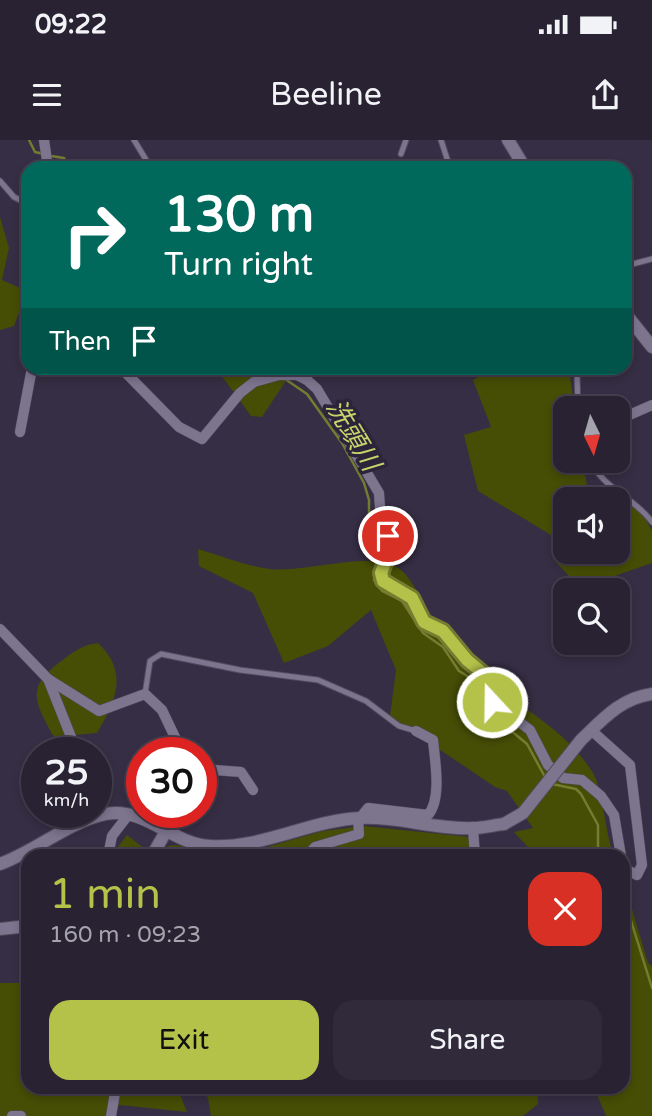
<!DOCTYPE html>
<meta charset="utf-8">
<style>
:root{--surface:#282233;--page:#302a3b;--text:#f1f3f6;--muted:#a5a4ac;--line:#443f4e;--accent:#b4c24a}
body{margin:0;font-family:"Varela Round","Noto Sans JP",sans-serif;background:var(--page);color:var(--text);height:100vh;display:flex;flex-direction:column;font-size:26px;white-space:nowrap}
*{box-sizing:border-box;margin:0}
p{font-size:23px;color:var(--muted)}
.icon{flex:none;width:38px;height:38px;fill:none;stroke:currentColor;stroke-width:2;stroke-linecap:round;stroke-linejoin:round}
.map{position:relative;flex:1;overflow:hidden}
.panel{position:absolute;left:21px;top:709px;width:609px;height:245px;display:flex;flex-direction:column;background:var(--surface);border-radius:21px;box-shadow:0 4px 10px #0003,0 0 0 2px var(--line)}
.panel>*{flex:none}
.top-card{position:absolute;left:21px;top:21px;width:611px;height:214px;border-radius:21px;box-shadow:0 4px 10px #0003,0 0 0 2px var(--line);background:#00695c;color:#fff;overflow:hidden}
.needle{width:46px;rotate:175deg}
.buttons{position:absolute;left:553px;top:256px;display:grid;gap:14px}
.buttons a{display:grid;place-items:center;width:77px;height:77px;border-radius:14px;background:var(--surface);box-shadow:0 4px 10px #0003,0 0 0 2px var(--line);font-size:35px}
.speed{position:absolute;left:21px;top:597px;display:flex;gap:14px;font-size:35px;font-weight:700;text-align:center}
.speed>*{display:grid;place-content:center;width:91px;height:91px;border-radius:50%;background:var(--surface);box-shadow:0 4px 10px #0003,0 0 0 2px var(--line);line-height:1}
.speed small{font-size:18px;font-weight:400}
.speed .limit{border:10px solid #d22;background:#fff;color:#111}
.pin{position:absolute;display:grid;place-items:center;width:60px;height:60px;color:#fff;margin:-30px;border:4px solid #fff;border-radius:50%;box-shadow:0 2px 7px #0007}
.me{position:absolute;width:77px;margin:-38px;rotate:339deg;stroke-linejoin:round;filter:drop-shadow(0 0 5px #0008)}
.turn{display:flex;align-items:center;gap:24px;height:147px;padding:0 28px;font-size:32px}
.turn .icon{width:91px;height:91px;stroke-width:2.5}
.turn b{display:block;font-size:49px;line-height:60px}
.then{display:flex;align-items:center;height:66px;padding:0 28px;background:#0003;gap:14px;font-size:26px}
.round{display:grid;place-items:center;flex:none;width:74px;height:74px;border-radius:21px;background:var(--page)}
.summary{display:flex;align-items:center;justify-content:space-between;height:119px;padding:0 28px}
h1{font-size:42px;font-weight:600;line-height:52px;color:var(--accent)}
.button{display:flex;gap:14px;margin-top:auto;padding:14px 28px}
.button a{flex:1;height:80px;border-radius:21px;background:var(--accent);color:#111;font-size:28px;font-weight:600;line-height:80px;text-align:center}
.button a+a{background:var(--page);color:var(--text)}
.status{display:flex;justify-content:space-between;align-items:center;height:49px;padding:0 35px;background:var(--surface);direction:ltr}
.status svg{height:19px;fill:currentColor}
header{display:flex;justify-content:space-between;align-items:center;height:91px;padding:0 28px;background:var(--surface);font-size:32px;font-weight:600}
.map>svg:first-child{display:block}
.green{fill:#464d05;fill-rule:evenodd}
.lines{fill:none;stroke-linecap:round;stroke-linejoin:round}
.stream{stroke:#737c30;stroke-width:2.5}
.service-casing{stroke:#524b5e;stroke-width:7}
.minor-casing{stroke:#524b5e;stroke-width:11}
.tertiary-casing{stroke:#524b5e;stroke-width:14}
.service{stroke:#7d748e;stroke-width:5}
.minor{stroke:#7d748e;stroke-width:10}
.tertiary{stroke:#7d748e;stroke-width:12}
.tertiary-bridge-casing{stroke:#524b5e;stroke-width:14;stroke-linecap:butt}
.tertiary-bridge{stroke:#7d748e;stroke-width:12}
.route-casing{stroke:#757e30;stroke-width:18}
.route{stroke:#b4c24a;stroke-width:12}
.labels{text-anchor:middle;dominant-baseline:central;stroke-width:7;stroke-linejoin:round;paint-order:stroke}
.water-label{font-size:26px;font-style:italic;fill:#c7d46b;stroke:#2c243a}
</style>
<div class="status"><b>09:22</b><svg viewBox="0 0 49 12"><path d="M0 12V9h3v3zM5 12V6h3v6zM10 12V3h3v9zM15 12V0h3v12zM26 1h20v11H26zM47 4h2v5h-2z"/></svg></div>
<header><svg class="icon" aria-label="menu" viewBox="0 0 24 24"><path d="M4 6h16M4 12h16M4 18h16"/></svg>Beeline<svg class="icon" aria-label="share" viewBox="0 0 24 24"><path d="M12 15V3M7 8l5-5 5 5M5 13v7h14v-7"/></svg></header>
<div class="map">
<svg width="652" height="976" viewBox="0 0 652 976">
<rect width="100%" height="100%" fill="#362e44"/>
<g class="green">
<polygon points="0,77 9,108 2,140 27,151 14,186 0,190"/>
<polygon points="216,228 287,228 287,239 262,277 251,276"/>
<path d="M 493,228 L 556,228 L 570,237 L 575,268 L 565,268 L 565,320 L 583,320 L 587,346 L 639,366 L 652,391 L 652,423 L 580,448 L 555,421 L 551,395 L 478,351 L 464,295 L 491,287 L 473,240 ZM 565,359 L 618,359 L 618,411 L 565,411 Z"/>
<path d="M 198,409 C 221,416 247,426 270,429 C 303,433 370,411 397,427 C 415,438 428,477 440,495 C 481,552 556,573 593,633 C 603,650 605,693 614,716 L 536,716 L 514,692 L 533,688 L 507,651 L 495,647 L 390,576 L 396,530 L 371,470 L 328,506 L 284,523 L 253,453 L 199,426 Z"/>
<path d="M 98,503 C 129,532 116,561 97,593 L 54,597 C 33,559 26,546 64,519 C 76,510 83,505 98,503 Z"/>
<polygon points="364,686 479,698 480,716 161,716 168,706 176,705 218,715 243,714 323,691"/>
<polygon points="127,695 154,716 111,716"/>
<polygon points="623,739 648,823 652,826 652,976 606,976 594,947 623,947"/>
<polygon points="0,843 28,843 28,947 177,947 187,972 120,965 109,976 0,976"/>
<polygon points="201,947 537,947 538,964 523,976 211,976 208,958"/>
</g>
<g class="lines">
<g class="stream">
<polyline points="29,0 35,12 44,14"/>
<polyline points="51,16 64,18 69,28"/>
<polyline points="273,228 277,233"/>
<polyline points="285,239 307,254 342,303 364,343 369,360 369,381 378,404 374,440 382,451 402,461 423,493 443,507 459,531 477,542 483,567 527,604 545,637"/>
<polyline points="552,644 576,649 581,654 598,685 598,716"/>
<polyline points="623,755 652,848"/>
</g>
<defs>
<g id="service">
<polyline points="134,0 151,28"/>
<polyline points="441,0 450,28"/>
<polyline points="401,14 406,0"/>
<polyline points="0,41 14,57 28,64"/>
<polyline points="625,126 652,119"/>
<polyline points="470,228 474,230 480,228"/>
<polyline points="571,228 577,234 578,268"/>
<path d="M 590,320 C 603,349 634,357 652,382"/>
<polyline points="145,554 150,521 161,514 240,530 318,540 366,561 399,586 416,591"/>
</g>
<g id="minor">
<polyline points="44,0 48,28"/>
<polyline points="121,228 179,287 202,299 240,253 254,242 279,235 297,235 307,240 317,249 379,353 381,382 388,396 390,409 381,433 383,441 412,458 424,482 443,491 467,520 485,535 492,562 530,590 548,625 563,638 582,640 601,656 614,675 621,716"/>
<polyline points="618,280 652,265"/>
<polyline points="20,292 32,228"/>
<polyline points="0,489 48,539 77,612"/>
<polyline points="48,539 99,571 145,554 162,570 182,612"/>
<polyline points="591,590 630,625 642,725 637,735 627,730 623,723"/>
<polyline points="201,629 241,632 253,650"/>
<polyline points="96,647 104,674"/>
<path d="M 360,678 L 368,668 L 428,675 C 442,659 435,621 433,600 L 416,591"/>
<polyline points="473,688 475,716"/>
<polyline points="108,716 112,696 129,674"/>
<polyline points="307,716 315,707 359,694 358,678"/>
<polyline points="12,976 21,976"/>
<polyline points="111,976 116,947"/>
</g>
<g id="tertiary">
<polyline points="508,0 525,28"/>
<polyline points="625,173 652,207"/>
<path d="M 581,600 C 603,579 621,558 652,554"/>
<polyline points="152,716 165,693"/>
<path d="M 0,724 C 36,711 68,682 106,674 C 144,666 172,704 210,706 C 262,709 310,680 361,678 C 399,676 435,690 473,688 C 483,688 494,685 504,684"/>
<polyline points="0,789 28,786"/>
</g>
</defs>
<use href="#service" class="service-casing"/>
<use href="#minor" class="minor-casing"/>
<use href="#tertiary" class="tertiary-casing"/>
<use href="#service" class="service"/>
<use href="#minor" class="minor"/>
<use href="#tertiary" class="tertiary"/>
<defs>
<polyline id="tertiary-bridge" points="504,684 523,673 581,600"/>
</defs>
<use href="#tertiary-bridge" class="tertiary-bridge-casing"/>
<use href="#tertiary-bridge" class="tertiary-bridge"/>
</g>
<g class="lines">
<defs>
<polyline id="route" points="388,396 390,410 381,433 383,441 412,458 424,482 443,491 467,520 485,535 492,562"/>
</defs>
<use href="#route" class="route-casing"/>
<use href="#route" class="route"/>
</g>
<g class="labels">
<g class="water-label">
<text transform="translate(353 295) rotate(59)">洗頭川</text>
</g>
</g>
</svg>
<div class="buttons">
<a><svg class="needle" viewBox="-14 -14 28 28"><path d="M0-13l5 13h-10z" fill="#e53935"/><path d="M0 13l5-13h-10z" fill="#a5a4ac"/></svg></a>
<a><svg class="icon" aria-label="sound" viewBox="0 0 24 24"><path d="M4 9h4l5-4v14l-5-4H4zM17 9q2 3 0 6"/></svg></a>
<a><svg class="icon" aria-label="search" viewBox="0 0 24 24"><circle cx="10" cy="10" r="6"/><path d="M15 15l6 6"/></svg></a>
</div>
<div class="speed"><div>25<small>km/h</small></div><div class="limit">30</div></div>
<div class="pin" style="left:388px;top:396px;background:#d93025"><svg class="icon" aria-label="arrive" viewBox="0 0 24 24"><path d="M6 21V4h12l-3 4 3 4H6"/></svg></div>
<svg class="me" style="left:492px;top:562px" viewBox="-20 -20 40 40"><circle r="17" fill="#b4c24a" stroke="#fff" stroke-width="3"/><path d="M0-11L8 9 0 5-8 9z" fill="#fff"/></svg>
<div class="top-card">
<div class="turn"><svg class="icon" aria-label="right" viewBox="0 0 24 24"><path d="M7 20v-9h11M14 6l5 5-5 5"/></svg><div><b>130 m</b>Turn right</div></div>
<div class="then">Then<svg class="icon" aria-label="arrive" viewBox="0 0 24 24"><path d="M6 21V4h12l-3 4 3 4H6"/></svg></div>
</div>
<section class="panel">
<div class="summary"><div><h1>1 min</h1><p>160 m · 09:23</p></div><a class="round" style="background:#d93025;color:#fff"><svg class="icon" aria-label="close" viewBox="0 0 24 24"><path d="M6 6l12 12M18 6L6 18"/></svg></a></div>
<div class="button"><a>Exit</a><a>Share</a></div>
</section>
</div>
